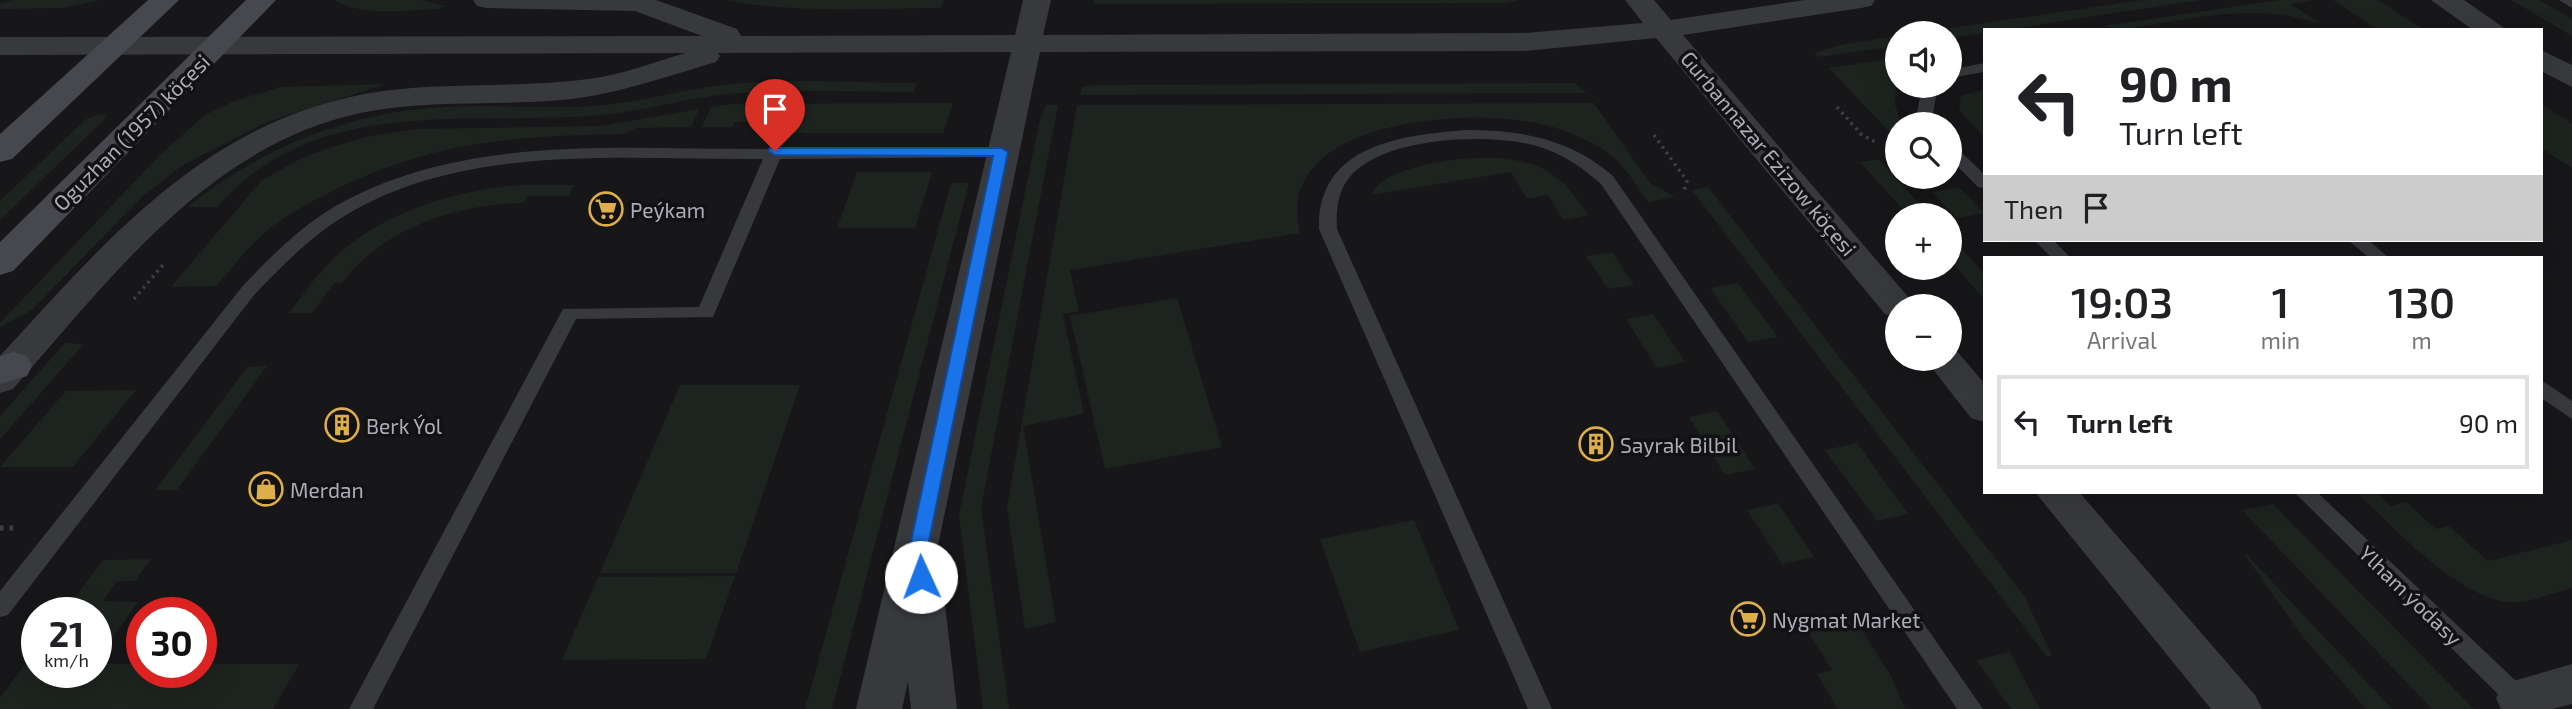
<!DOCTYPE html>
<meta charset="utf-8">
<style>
:root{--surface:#fff;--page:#f6f6f6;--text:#202124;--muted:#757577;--line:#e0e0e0}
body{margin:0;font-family:"Exo 2",sans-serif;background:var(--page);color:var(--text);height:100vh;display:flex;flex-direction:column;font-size:26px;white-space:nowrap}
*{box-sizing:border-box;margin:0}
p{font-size:23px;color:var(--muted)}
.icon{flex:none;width:38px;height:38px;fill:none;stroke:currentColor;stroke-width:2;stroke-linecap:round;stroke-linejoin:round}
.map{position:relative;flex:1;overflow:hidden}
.details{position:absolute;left:1983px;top:256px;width:560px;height:238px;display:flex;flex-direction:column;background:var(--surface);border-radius:0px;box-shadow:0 7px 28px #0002}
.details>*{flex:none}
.hud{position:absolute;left:1983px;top:28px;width:560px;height:214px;border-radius:0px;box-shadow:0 7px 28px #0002;background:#fff;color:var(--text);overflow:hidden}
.controls{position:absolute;left:1885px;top:21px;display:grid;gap:14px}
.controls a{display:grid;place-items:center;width:77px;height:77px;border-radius:50%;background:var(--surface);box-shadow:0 7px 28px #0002;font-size:35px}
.speed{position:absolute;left:21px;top:597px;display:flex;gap:14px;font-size:35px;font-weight:700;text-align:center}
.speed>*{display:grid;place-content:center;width:91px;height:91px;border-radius:50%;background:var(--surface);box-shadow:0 7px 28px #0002;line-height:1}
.speed small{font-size:18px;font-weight:400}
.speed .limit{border:10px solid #d22;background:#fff;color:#111}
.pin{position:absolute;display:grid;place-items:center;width:60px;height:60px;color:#fff;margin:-72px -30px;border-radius:50% 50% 50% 0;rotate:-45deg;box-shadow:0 0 7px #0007}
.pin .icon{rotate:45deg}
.me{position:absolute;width:77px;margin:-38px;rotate:358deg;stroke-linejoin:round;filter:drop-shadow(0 0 5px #0008)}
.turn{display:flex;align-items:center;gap:24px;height:147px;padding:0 21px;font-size:32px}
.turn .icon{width:91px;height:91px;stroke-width:2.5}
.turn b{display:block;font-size:49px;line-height:60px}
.then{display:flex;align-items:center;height:66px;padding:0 21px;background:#0003;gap:14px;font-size:26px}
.eta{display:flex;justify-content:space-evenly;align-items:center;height:119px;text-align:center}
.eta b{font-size:42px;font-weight:600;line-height:49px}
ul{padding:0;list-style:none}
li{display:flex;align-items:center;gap:21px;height:94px;margin:0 14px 10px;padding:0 7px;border:4px solid var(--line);border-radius:0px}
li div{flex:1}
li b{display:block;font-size:26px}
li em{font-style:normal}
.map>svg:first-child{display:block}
.green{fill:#1d231e}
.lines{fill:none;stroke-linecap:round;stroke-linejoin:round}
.path-far1{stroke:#3e4044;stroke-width:3.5;stroke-dasharray:2.5 4.5;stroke-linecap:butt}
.path{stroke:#3e4044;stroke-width:5;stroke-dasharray:3.5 6;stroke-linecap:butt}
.lane{fill:#38393d;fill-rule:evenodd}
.street{fill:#38393d;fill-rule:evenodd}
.secondary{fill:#47484d;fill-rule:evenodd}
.route{fill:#1a73e8;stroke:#114b97;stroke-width:2}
.labels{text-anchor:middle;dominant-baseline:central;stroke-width:7;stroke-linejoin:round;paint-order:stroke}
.street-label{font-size:21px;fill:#abaeb7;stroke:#121214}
.poi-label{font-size:21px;fill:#abaeb7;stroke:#121214;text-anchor:start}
</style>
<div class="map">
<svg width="2572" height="709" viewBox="0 0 2572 709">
<rect width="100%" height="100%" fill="#171719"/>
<g class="green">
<polygon points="13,0 101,0 63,8 0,9 0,3"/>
<path d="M 334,0 L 422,0 L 446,6 L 438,9 C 406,10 362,17 334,0 Z"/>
<path d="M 725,0 L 944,0 L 941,8 C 869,8 796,14 725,0 Z"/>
<polygon points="1095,0 1519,0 1507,3 1094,4"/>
<polygon points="2142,0 2201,0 2003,30 1984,30 1984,33 1950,38 1950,33 1917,33"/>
<path d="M 2279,0 L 2315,0 L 2291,4 L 2321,24 C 2254,1 2187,20 2119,30 L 2104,26 Z"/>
<polygon points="2333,0 2378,0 2424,30 2378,30"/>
<polygon points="2511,0 2540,0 2572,19 2572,36"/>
<polygon points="1897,36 1897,46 1818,57 1814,53 1840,45"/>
<polygon points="1897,58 1895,104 1901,124 1897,124 1897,140 1829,68"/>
<path d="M 917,83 L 914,92 C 852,92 789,88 728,94 C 685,98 644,111 602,115 C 467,127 319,92 217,207 L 187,207 C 262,147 349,112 445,107 C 498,104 552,110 605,105 C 647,101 688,88 731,84 C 792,78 855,83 917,83 Z"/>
<polygon points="1574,83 1587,93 1080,95 1082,87 1094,85"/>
<polygon points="386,84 267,122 183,165 144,195 32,310 0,327 0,323 161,154 205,115 232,102 280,87"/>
<polygon points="1984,90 1984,137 1959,110 1961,96"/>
<polygon points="953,103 943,133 790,133 794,122 735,122 732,127 702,127 711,107 731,104"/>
<path d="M 1594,103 L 1650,183 L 1675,197 L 1648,202 C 1633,181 1622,160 1599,147 C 1576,134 1550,124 1524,121 C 1452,110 1273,123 1300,233 L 1070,270 L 1079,311 L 1063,314 L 1084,414 L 1023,426 L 1056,622 L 1025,629 L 1007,508 L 1077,105 Z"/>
<polygon points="2541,104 2572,124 2572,168 2541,148"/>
<polygon points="1046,105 1058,105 981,508 1009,709 983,709 959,515 1040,119"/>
<path d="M 699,109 L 691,127 L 636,128 L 623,134 C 511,136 426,142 325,195 C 302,207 276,220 258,239 C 243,253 230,271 216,286 L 171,287 L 261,181 L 296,161 L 331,147 L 370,136 L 415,129 L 601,126 Z"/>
<polygon points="101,114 106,115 105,119 0,220 0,201 86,119"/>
<path d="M 1500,158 C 1547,163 1563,177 1588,215 L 1563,220 L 1548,195 L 1527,199 L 1511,172 L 1371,195 C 1386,163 1468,156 1500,158 Z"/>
<polygon points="1878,159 1930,215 1908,215 1860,162"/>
<polygon points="857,172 932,172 915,228 837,228"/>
<polygon points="951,183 969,183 832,709 805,709"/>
<path d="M 520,185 L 574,185 L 568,196 L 528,196 L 524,203 C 457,204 383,228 342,283 L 334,283 L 312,313 L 289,313 C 303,295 316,275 333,259 C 382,212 454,190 520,185 Z"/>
<polygon points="1708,187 2025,597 2052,656 2047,657 1692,190"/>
<polygon points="1959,187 1984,213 1957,218 1932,192"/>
<polygon points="1950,236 1984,273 1984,299 1950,260"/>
<polygon points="1612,252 1634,285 1608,289 1586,256"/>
<polygon points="1738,283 1778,337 1748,342 1710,288"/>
<polygon points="1177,298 1222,447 1105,469 1070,316"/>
<polygon points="1653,314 1685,362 1657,368 1626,319"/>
<polygon points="65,343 84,344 0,439 0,416"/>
<polygon points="267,366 177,490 155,490 247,367"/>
<polygon points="680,385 800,385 736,573 600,573"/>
<polygon points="136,390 73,467 0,467 66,391"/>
<polygon points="1717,411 1755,469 1725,475 1689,417"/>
<polygon points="1857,443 1908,514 1877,521 1825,450"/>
<path d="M 2356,492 L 2376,492 L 2391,506 L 2406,502 L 2436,529 L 2449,526 L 2488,561 L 2572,540 L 2572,588 C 2555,592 2537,600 2519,602 C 2467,608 2391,525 2356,492 Z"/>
<polygon points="1778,503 1814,557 1782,564 1747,510"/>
<polygon points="2273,504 2474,709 2432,709 2242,510"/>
<polygon points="1414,520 1459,630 1360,652 1320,539"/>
<polygon points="2244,554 2246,554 2392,709 2366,709 2303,637"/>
<polygon points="151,559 135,581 117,581 103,601 138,602 103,651 96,651 96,612 64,612 103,560"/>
<polygon points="735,576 706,659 562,660 598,577"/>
<polygon points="1854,618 1891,676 1905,709 1838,709 1817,674 1832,670 1806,629"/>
<polygon points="2010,652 2040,709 2011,709 1976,660"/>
<polygon points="25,664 37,664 37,672 96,672 96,664 142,664 142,672 201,672 201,664 299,664 273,709 0,709 0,698"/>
</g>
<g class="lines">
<g class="path-far1">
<polyline points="1837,107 1861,134 1877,143"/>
<polyline points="1654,135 1687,181 1683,194"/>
<polyline points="134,299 163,265"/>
</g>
<polyline class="path" points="0,528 17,528"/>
<g class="lane">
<polygon points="2559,0 2572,0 2572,8"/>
<polygon points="1984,63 1984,72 1950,78 1950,70"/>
<polygon points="1922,86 1938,86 1933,113 1940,124 1924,124 1917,113"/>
<path d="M 1467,130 C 1521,130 1571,139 1613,176 L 1983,709 L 1957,709 L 1601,184 C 1582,167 1561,153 1537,146 C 1490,132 1375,136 1346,182 C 1337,196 1336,213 1337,229 L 1552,709 L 1528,709 L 1319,229 C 1317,145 1401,135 1467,130 Z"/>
<polygon points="1950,145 1956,147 1984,174 1984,188 1978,187 1950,159"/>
<path d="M 775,146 L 782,149 L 1001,147 L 1009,152 L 1001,157 L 780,159 L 713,317 L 576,319 L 373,709 L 349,709 L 563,309 L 699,307 L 763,159 C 626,160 468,142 346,215 C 311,236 282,266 254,295 L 8,615 L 0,617 L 0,591 L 242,287 C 270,257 299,228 334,207 C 464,132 624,150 768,149 Z"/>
<polygon points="2034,240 2053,240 2070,257 2051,257"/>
<polygon points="2348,240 2368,240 2388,257 2368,257"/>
<polygon points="2541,380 2572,401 2572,419 2541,398"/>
<polygon points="2294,492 2317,492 2538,702 2541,709 2513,709"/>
</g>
<g class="street">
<path d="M 473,0 L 656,0 L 737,29 L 741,36 L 1015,35 L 1023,0 L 1051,0 L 1043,35 L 1525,33 L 1643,23 L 1625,0 L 1654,0 L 1671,20 L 1805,0 L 1875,0 L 1871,6 L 1861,8 L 1683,35 L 1916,306 L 1897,306 L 1897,318 L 1885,314 L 1656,38 L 1525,51 L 1040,52 L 934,565 L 942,578 L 957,709 L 911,709 L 908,681 L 902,709 L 856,709 L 1011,52 L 718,53 L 720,56 L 716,62 C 665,77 615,95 562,100 C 495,106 427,99 360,113 C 208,146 110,279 13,389 L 0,393 L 0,356 C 110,236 212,115 383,91 C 451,82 520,88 589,79 C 622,75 653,62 686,53 L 0,55 L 0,37 L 702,36 L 635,11 L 487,8 L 477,6 Z"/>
<polygon points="2431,0 2464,0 2507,30 2473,30"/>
<polygon points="2541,50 2572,65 2572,87 2541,71"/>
<polygon points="1950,348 1956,350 1984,383 1984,422 1971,418 1925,359 1950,359"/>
<polygon points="2035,492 2079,492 2255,695 2262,709 2211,709"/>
<polygon points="2572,664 2572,704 2552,709 2501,709 2496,698 2503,684"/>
</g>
<g class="secondary">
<polygon points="148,0 179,0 12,159 0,162 0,134"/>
<polygon points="246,0 276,0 13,271 0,275 0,242"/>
<polygon points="13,352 27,356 32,366 27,376 0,384 0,356"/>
</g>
</g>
<polygon class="route" points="770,148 1001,148 1008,152 927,551 930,577 927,582 914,582 909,551 993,156 775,155 768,151"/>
<defs>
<symbol id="supermarket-ring" viewBox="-11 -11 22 22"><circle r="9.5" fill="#121214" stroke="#deae4a" stroke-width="1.5"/><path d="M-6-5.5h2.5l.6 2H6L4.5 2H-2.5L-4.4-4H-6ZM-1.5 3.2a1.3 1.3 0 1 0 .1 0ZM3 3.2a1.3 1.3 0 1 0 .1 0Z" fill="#deae4a"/></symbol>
<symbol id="building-ring" viewBox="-11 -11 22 22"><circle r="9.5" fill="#121214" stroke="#deae4a" stroke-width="1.5"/><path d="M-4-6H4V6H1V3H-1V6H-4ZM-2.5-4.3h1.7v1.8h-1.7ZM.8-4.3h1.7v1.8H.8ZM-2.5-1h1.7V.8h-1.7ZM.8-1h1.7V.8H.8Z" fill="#deae4a"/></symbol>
<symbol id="shop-ring" viewBox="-11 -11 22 22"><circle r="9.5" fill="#121214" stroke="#deae4a" stroke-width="1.5"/><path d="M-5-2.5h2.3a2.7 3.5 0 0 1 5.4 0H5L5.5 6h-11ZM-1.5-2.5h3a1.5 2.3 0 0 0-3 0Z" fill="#deae4a"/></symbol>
</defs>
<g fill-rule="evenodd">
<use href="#supermarket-ring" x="587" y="190" width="38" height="38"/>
<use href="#building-ring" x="323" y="406" width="38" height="38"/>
<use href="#building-ring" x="1577" y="425" width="38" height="38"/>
<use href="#shop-ring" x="247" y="470" width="38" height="38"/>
<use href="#supermarket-ring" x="1729" y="600" width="38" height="38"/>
</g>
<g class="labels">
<g class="street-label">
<text transform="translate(131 132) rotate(-45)">Oguzhan (1957) köçesi</text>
<text transform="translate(1769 153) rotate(50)">Gurbannazar Ezizow köçesi</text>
<text transform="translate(2411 595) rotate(44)">Ylham ýodasy</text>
</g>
<g class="poi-label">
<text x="630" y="209">Peýkam</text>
<text x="366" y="425">Berk Ýol</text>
<text x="1620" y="444">Sayrak Bilbil</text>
<text x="290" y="489">Merdan</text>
<text x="1772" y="619">Nygmat Market</text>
</g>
</g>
</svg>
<div class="controls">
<a><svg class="icon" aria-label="sound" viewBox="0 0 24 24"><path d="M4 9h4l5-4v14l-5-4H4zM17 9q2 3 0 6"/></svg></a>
<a><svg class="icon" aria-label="search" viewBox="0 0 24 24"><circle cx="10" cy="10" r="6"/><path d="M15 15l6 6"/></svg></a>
<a>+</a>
<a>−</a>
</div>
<div class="speed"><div>21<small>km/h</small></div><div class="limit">30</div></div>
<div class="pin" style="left:775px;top:151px;background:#d93025"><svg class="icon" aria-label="arrive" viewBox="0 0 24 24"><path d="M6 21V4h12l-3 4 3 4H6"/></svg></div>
<svg class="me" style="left:921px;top:577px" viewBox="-20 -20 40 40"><circle r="19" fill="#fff"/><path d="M0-13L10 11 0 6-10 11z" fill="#1a73e8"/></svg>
<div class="hud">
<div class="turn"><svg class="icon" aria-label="left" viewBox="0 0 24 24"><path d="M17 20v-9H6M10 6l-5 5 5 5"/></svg><div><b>90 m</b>Turn left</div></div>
<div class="then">Then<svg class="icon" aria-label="arrive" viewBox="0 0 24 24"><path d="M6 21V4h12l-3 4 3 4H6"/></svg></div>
</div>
<section class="details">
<div class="eta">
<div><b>19:03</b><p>Arrival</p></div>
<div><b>1</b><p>min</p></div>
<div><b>130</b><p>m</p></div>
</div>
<ul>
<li><svg class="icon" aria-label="left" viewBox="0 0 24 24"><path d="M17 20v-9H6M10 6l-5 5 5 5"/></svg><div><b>Turn left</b></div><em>90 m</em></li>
</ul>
</section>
</div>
